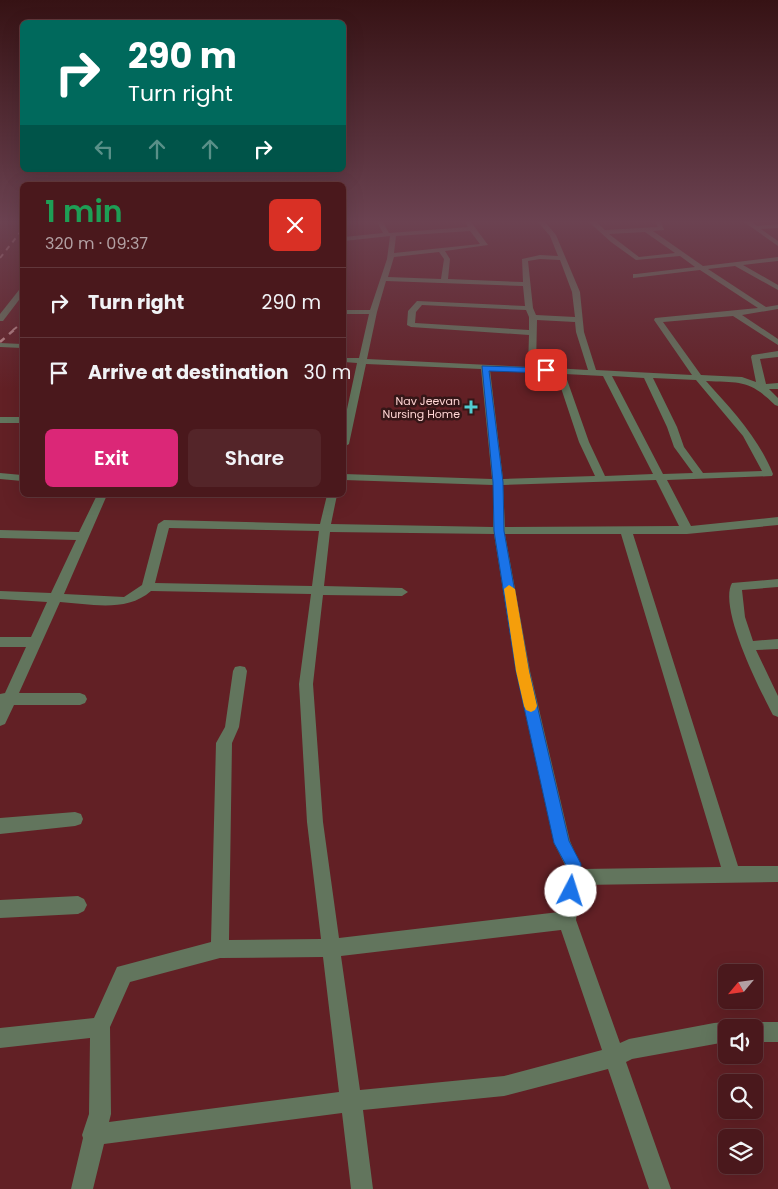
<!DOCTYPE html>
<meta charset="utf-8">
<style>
:root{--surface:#4a181c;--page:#542529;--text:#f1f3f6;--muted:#b2a0a3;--line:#61373b;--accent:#db2777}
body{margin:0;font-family:Poppins,sans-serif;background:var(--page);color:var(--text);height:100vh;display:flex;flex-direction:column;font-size:19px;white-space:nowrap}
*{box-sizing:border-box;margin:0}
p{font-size:16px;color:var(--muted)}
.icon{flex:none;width:28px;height:28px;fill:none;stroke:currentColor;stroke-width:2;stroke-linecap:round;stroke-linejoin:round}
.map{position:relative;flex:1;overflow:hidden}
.drawer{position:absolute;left:20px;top:182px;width:326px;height:315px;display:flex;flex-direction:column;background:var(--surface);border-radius:8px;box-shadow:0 5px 20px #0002,0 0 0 1px var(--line)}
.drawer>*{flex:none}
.banner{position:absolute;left:20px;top:20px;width:326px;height:152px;border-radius:8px;box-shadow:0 5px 20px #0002,0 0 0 1px var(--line);background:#00695c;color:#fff;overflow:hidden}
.needle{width:32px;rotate:241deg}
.controls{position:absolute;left:718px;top:964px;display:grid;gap:10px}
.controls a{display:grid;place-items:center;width:45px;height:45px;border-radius:8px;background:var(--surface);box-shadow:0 5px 20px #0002,0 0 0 1px var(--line);font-size:25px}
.pin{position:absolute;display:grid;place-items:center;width:42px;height:42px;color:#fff;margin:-21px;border-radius:10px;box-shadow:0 2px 8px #0006}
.me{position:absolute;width:55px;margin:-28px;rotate:5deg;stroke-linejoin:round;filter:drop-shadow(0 0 4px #0008)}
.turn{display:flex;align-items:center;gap:18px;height:105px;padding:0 25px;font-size:22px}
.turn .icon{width:65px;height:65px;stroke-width:2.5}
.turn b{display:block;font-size:35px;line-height:42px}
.lanes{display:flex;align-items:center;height:48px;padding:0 25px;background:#0003;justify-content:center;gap:25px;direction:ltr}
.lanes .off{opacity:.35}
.round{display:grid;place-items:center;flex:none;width:52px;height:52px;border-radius:8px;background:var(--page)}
.overview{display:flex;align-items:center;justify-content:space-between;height:85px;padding:0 25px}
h1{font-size:30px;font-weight:600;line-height:38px;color:#1e9e55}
.primary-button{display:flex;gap:10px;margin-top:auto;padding:10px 25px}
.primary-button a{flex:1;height:58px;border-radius:8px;background:var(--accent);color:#fff;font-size:20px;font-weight:600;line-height:58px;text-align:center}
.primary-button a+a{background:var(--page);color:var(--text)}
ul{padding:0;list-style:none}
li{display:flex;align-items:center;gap:15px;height:70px;padding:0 25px;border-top:1px solid var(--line)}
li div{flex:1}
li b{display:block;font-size:19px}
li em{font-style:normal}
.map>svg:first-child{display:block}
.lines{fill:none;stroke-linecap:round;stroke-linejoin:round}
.minor{fill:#62755d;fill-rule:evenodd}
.rail-far1{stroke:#c08d8e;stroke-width:2;stroke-dasharray:5 5;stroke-linecap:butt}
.rail{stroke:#c08d8e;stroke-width:2.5;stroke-dasharray:6 6;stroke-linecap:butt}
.route{fill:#1a73e8;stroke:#114b97}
.slow{fill:#f59e0b}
.poi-dot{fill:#51ccd1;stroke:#341617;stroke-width:2}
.labels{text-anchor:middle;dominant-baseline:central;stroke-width:5;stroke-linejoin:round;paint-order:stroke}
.far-poi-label{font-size:11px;fill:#fed4d3;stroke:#341617;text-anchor:end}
</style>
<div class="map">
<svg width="778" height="1189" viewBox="0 0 778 1189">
<rect width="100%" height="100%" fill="#622025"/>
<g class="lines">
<g class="minor">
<path d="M 377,222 L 383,222 L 389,233 L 468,227 L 465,222 L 471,222 L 488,245 L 445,251 L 450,259 L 448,279 L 523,282 L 522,259 L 540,255 L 558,256 L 550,236 L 538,222 L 545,222 L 556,235 L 580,292 L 584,332 L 596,370 L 692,375 L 654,320 L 655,318 L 758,308 L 700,270 L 633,278 L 633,274 L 636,274 L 695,267 L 680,256 L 636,260 L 611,242 L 589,222 L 596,222 L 605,230 L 658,227 L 655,222 L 661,222 L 664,230 L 653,231 L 703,266 L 778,257 L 778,261 L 743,265 L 778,285 L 778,290 L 735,266 L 708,269 L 766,307 L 778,305 L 778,309 L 742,315 L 778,339 L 778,345 L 733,316 L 663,322 L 701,375 L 742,377 L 756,382 L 751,357 L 752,355 L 778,351 L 778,357 L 760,359 L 766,384 L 778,383 L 778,389 L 769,389 L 778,398 L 778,406 L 775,405 C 749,379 740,383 706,381 C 732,410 758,437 773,474 L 772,476 L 667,480 L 691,526 L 778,517 L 778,525 L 687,534 L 633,534 L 738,866 L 778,866 L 778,882 L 581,885 L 576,920 L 620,1043 L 629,1039 L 714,1023 L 726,1022 L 733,1025 L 734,1028 L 726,1028 L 726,1042 L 632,1059 L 626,1062 L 671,1189 L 649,1189 L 608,1069 L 504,1096 L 363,1110 L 373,1189 L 351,1189 L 342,1113 L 104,1144 L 93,1189 L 71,1189 L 83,1138 L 82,1135 L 89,1114 L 90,1038 L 0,1048 L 0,1028 L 94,1018 L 117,967 L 211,942 L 216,743 L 225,727 L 233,671 L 235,667 L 240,666 L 245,667 L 247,671 L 239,727 L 232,743 L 229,940 L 321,939 L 307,822 L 299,684 L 311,594 L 151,591 C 126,613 90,604 60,602 L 19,693 L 80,693 L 85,695 L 87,699 L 85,703 L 80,705 L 14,705 L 5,724 L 0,726 L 0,694 L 5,693 L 26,647 L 0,647 L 0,637 L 31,637 L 47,602 L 0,599 L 0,591 L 51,593 L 76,540 L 0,538 L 0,530 L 79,532 L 97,495 L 107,495 L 64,594 L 124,597 L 142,585 L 158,524 L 164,520 L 320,524 L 327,495 L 337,495 L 331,524 L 493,527 L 493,485 L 344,480 L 344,474 L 492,479 L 481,369 L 366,364 L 349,444 L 344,447 L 344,423 L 357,363 L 344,362 L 344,358 L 359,358 L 369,314 L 344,314 L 344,310 L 370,310 L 387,259 L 390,236 L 344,241 L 344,237 L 383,233 ZM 470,231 L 480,244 L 394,253 L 396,236 ZM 645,232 L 675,253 L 639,257 L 609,234 ZM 439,252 L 444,259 L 441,279 L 388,277 L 394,257 ZM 540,259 L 560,260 L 572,292 L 575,317 L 536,315 L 533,308 L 528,261 ZM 386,281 L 523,286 L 525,306 L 417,301 L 408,311 L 407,325 L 411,327 L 529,335 L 528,367 L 367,359 L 377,312 ZM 422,305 L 526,310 L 529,317 L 529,330 L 415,323 L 416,312 ZM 537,320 L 575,322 L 576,332 L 588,370 L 536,367 ZM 490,370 L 556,373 L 579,442 L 595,476 L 503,479 ZM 565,374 L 603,376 L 653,474 L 605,476 L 589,442 ZM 612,376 L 644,378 L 667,427 L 674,447 L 693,473 L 663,474 ZM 653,378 L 696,380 L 743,436 L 762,471 L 703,473 L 684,447 L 677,427 ZM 656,480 L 679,526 L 505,527 L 503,485 ZM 169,528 L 319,531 L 312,586 L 155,583 ZM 330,532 L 494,534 L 516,671 L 554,843 L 565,865 L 565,877 L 559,912 L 339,938 L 323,822 L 313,684 L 323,595 L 402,596 L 408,592 L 402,588 L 324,586 ZM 505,534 L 621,534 L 721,867 L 582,869 L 570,841 L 530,671 ZM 561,930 L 602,1050 L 504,1076 L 360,1090 L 341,956 ZM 323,957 L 339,1092 L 109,1122 L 111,1114 L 110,1027 L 130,982 L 220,958 Z"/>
<polygon points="744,222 752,222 757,226 778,224 778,228 761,229 778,241 778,246"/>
<polygon points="19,290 22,290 22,296 3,321 0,321 0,314"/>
<polygon points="0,343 22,344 22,348 0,347"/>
<rect x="0" y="417" width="22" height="6"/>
<polygon points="0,473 22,475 22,481 0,479"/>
<path d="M 778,579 L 778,587 L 742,590 L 745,617 L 753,641 L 778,639 L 778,649 L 756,650 L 778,696 L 778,717 L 773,715 C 760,690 718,608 732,583 Z"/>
<polygon points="75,812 81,814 83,819 81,824 75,826 0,834 0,818"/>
<polygon points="78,896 84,899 87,905 84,911 78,914 0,918 0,900"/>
<polygon points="754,1022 778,1022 778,1042 754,1042 754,1028 746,1028 747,1025"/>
</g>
<g class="rail-far1">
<polyline points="0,258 22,230"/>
<polyline points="13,330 22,323"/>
</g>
<polyline class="rail" points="0,342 15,329"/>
</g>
<linearGradient id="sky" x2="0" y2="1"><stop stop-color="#361214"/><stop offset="0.57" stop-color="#6b4251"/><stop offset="1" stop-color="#6b4251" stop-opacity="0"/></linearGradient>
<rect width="778" height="389" fill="url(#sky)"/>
<polygon class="route" points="482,366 546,368 550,370 546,373 489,371 503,482 504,531 529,671 569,841 581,864 579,891 577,897 571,899 566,897 563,891 566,865 554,843 516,671 494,531 493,482"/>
<polygon class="slow" points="509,585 515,589 529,671 537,706 535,710 531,712 526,710 524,706 516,671 504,589"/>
<path class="poi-dot" d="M468.5 399.5h5v5h5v5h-5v5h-5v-5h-5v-5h5z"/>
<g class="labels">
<g class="far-poi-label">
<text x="460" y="401">Nav Jeevan<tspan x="460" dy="13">Nursing Home</tspan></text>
</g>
</g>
</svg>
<div class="controls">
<a><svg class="needle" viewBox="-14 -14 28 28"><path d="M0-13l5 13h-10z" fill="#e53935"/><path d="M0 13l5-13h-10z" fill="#b2a0a3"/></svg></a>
<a><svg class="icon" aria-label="sound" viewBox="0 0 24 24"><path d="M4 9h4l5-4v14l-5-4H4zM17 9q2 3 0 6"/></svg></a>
<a><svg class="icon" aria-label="search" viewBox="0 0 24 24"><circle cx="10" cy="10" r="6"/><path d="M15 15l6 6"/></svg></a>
<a><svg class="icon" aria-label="layers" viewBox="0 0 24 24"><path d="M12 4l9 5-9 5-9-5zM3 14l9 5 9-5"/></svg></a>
</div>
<div class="pin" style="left:546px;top:370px;background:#d93025"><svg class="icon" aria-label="arrive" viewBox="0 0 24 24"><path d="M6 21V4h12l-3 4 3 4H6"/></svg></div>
<svg class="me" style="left:571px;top:891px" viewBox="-20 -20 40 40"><circle r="19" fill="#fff"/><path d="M0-13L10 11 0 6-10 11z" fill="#1a73e8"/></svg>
<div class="banner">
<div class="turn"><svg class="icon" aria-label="right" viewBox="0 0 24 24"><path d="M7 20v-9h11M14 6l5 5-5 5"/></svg><div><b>290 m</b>Turn right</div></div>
<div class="lanes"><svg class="icon off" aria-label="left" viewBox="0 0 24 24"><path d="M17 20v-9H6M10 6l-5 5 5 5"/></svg><svg class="icon off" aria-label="ahead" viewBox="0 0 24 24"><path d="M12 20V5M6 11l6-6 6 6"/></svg><svg class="icon off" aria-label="ahead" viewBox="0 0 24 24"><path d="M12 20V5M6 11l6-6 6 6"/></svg><svg class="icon" aria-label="right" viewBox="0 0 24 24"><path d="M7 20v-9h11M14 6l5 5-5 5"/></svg></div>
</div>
<section class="drawer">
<div class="overview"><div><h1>1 min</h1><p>320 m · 09:37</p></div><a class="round" style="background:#d93025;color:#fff"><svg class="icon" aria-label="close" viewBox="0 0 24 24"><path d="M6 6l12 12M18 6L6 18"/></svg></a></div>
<ul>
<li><svg class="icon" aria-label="right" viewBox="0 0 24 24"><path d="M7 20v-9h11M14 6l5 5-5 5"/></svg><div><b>Turn right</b></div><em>290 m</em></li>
<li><svg class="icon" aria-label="arrive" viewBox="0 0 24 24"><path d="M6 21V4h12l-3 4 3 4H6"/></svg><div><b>Arrive at destination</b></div><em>30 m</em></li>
</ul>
<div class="primary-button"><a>Exit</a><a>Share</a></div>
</section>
</div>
